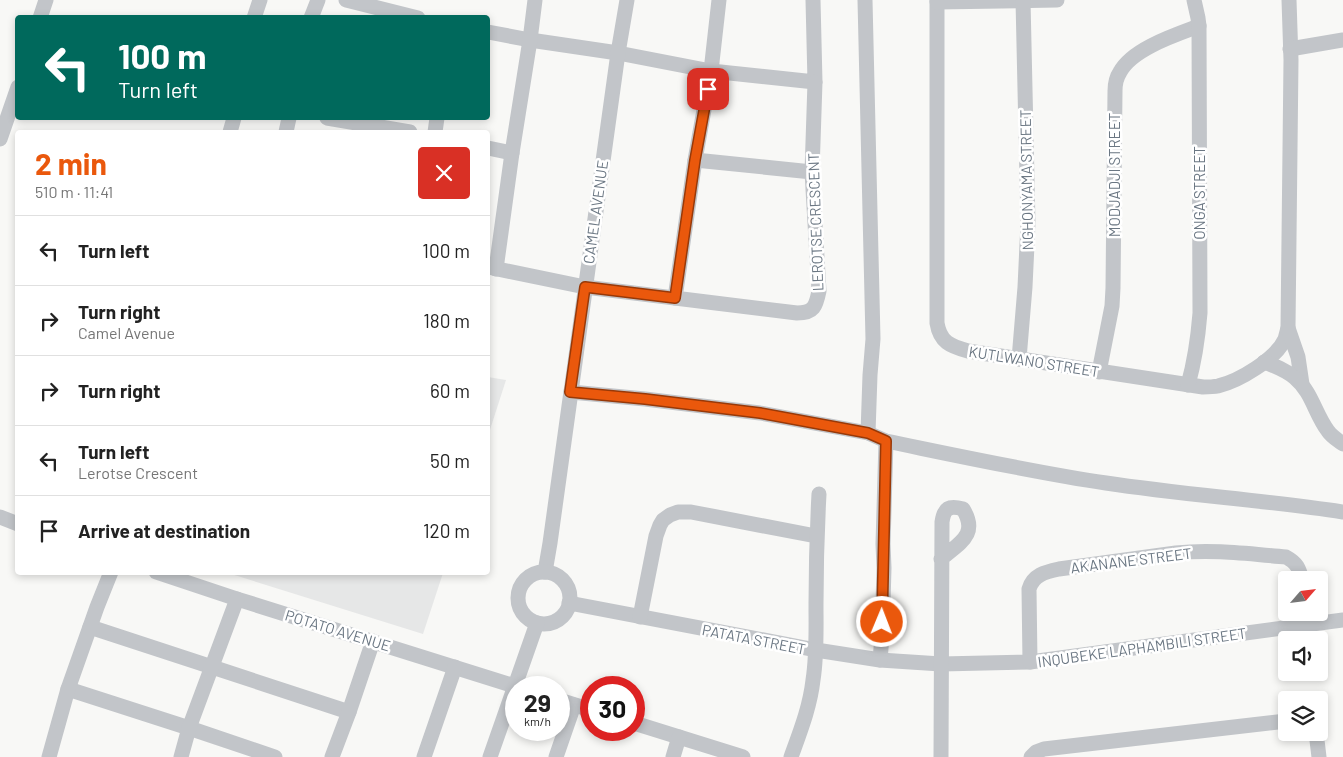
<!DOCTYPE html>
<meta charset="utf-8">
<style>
:root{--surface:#fff;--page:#f6f6f6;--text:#222;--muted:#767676;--line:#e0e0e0;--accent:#ea580c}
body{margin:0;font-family:Barlow,sans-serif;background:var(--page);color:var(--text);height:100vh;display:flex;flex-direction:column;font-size:19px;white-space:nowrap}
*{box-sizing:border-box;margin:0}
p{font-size:16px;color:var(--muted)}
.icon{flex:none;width:28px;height:28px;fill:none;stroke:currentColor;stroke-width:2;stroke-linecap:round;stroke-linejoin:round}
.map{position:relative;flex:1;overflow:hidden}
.drawer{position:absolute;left:15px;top:130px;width:475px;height:445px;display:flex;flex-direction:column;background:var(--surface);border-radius:5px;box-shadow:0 2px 8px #0003}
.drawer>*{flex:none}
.top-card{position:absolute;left:15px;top:15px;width:475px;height:105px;border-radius:5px;box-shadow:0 2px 8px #0003;background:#00695c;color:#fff;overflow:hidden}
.needle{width:32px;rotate:62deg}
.controls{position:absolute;left:1278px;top:571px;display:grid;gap:10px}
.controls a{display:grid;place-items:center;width:50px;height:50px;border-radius:5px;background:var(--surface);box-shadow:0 2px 8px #0003;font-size:25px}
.speed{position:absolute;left:505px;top:676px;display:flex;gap:10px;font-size:25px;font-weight:700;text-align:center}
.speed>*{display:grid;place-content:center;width:65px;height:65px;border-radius:50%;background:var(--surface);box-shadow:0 2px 8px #0003;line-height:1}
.speed small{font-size:12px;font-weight:400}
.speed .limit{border:8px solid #d22;background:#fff;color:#111}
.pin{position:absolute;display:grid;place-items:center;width:42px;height:42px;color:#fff;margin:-21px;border-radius:10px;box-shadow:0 2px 8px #0006}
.me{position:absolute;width:55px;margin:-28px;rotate:1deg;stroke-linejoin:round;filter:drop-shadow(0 0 4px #0008)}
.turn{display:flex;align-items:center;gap:18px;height:105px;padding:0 20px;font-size:22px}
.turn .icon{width:65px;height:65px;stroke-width:2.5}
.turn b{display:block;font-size:35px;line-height:42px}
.round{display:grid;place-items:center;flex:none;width:52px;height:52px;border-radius:5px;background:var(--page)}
.overview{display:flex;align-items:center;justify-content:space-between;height:85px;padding:0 20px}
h1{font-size:30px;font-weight:700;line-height:38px;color:var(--accent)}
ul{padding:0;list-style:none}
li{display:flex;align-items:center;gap:15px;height:70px;padding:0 20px;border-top:1px solid var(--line)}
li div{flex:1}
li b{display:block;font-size:19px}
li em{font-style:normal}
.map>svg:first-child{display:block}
.built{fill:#e6e7e7}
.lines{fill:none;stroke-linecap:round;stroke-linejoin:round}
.minor{stroke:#c2c5c9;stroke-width:15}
.route-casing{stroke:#983908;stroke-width:12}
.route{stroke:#ea580c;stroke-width:9}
.labels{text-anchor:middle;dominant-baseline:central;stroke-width:5;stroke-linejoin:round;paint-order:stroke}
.street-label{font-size:15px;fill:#6b7783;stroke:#fff}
</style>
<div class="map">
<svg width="1343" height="757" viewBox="0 0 1343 757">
<rect width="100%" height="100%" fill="#f8f8f6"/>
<g class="built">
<polygon points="488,377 506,380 488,436"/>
<polygon points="228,573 443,573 423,634"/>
</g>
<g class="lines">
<g class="minor">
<polyline points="346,0 418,18"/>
<polyline points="865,0 873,339 870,375 868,433"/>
<path d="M 937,0 L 937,323 C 940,342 950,346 968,351 L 1203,387 C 1208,387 1213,387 1218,386 C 1239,381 1276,359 1285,339 C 1286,336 1287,331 1288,328 L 1291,60 L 1289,0"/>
<polyline points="937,2 1057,0"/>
<polyline points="40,18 46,0"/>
<polyline points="254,18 260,0"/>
<polyline points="311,18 318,0"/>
<polyline points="488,32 530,40 618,53 711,71 815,82 813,0"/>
<polyline points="1290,49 1343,40"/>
<polyline points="327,118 410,132"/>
<polyline points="230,132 234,118"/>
<polyline points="286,132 289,118"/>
<polyline points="435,132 437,118"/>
<polyline points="0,139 18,87"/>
<polyline points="488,148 512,153"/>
<polyline points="695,160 812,172"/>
<path d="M 488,267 L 585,287 L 797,313 C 814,313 816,306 819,291 L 812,172 L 815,82"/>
<polyline points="496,269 512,153 530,40 535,0"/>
<polyline points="675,298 695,160 711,71 719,0"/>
<polyline points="1288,328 1298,357 1302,384"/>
<polyline points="1019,359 1025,287 1028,223 1023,0"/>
<path d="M 1264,362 C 1275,366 1286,370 1295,378 C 1312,392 1315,414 1328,431 C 1332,437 1338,440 1343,444"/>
<path d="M 1099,372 L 1112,306 L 1113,288 L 1115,91 C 1115,84 1116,78 1120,72 C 1132,49 1175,35 1199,26"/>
<path d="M 1188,385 C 1195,360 1198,338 1200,313 L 1199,26 L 1198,18 L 1194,0"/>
<path d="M 571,392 L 645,399 L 760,413 L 868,433 L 886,441 C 959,456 1032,472 1106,483 C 1185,495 1264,500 1343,512"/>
<polyline points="0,517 18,524"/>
<polyline points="156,572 237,599 521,688"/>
<polyline points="545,572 550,543 618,53 627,0"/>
<circle cx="544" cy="598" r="26"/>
<polyline points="569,603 816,650 880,660 941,664 1030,662 1343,620"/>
<polyline points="640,617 656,536 660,525 663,520 670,515 678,512 691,512 816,536"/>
<polyline points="90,627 349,712"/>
<polyline points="880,660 882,637 884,568 883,544 886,441"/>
<path d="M 1030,662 L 1029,589 C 1033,575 1045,572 1059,569 L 1176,553 C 1213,549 1249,554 1286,557 C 1297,563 1299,568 1302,580"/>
<polyline points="68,689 189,728 275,757"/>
<polyline points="559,700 591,710"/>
<polyline points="634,723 743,757"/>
<polyline points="1316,732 1319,757"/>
<polyline points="49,757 68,689 97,607 111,572"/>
<polyline points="181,757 189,728 237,599"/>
<polyline points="332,757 349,712 373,641"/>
<polyline points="424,757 455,667"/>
<polyline points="490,757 537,623"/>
<polyline points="556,757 574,705"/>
<polyline points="673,757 679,737"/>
<path d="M 791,757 C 800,732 810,707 813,680 C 817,655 816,629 816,604 C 816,567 817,531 819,494"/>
<path d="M 941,757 L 942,522 C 944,508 949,505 963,509 C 979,535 959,543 941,559"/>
<polyline points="1031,757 1036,752 1044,749 1286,721"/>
</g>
</g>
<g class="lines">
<defs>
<polyline id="route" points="708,89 695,160 675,298 585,287 570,392 645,399 760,413 868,433 886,441 882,622"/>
</defs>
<use href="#route" class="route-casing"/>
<use href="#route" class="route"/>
</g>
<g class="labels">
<g class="street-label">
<text transform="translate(1114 175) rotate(-90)">MODJADJI STREET</text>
<text transform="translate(1026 180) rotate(-91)">NGHONYAMA STREET</text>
<text transform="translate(1199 193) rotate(-90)">ONGA STREET</text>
<text transform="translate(595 212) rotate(-82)">CAMEL AVENUE</text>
<text transform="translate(815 222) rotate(-92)">LEROTSE CRESCENT</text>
<text transform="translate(1034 361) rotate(9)">KUTLWANO STREET</text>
<text transform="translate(1131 560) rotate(-7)">AKANANE STREET</text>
<text transform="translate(338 630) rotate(17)">POTATO AVENUE</text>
<text transform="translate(754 639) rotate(11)">PATATA STREET</text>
<text transform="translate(1142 647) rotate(-8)">INQUBEKE LAPHAMBILI STREET</text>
</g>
</g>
</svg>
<div class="controls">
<a><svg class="needle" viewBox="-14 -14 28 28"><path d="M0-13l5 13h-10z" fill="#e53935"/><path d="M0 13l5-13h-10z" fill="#767676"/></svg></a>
<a><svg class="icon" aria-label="sound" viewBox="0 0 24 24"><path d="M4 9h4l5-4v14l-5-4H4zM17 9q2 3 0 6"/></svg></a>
<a><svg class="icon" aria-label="layers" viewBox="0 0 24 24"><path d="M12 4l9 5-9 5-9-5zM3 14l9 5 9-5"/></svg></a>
</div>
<div class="speed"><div>29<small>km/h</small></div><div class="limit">30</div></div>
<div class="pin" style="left:708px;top:89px;background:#d93025"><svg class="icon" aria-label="arrive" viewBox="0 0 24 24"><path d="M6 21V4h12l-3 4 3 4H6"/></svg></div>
<svg class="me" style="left:882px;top:622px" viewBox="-20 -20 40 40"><circle r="17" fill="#ea580c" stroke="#fff" stroke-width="3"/><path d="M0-11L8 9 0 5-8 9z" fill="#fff"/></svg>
<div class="top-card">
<div class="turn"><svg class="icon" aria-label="left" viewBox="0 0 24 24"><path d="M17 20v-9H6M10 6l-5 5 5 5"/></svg><div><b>100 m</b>Turn left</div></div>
</div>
<section class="drawer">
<div class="overview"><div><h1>2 min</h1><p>510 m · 11:41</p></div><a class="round" style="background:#d93025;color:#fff"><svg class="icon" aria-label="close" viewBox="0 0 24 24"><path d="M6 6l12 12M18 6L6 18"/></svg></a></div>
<ul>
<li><svg class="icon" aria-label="left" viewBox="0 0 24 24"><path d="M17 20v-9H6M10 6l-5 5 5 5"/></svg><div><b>Turn left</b></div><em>100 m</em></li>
<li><svg class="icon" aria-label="right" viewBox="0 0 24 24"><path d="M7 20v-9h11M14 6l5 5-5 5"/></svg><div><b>Turn right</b><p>Camel Avenue</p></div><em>180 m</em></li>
<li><svg class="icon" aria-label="right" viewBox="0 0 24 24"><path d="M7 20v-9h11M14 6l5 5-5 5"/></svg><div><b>Turn right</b></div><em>60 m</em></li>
<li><svg class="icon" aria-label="left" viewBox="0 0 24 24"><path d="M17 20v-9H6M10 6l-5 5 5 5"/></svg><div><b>Turn left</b><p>Lerotse Crescent</p></div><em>50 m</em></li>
<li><svg class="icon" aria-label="arrive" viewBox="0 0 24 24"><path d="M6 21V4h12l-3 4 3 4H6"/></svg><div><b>Arrive at destination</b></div><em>120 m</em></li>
</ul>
</section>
</div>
